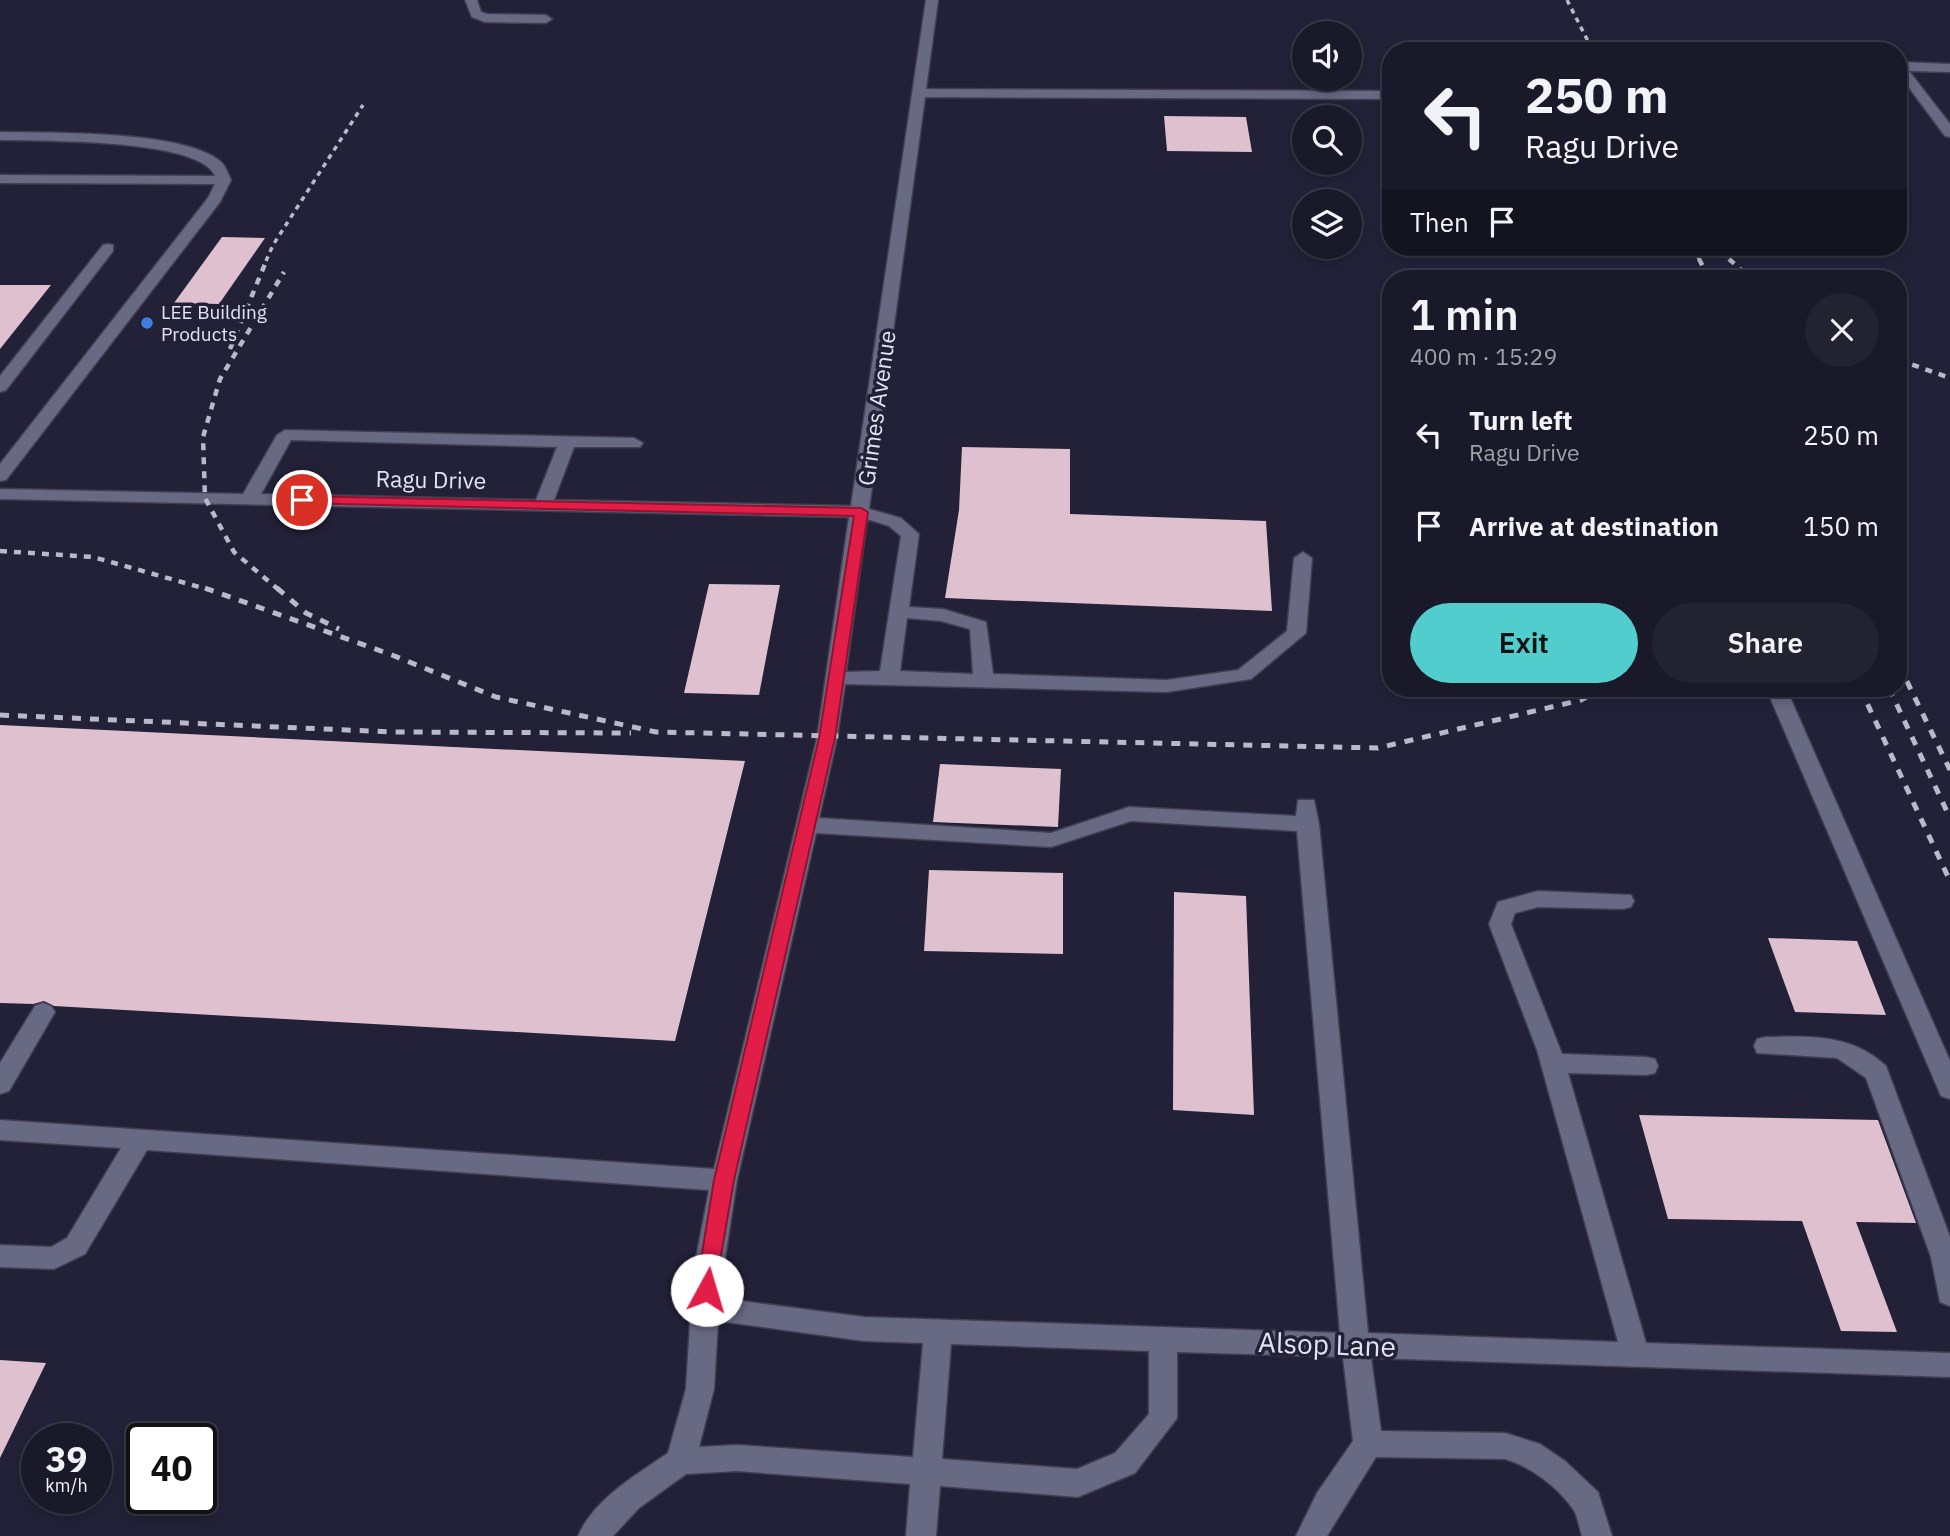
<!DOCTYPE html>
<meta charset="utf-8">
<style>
:root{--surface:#1a1929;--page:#232231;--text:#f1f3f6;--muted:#9fa0a8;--line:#383846;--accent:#52cdce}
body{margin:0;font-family:"IBM Plex Sans",sans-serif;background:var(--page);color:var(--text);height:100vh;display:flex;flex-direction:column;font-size:26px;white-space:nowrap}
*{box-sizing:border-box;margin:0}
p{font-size:23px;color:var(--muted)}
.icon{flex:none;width:38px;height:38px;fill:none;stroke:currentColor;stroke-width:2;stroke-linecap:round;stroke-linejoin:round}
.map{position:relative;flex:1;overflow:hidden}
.side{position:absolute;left:1382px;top:270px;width:525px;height:427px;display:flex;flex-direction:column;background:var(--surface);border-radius:28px;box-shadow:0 4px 10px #0003,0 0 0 2px var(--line)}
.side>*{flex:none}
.banner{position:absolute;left:1382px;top:42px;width:525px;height:214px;border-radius:28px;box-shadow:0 4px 10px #0003,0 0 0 2px var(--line);background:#1a1929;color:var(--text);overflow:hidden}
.controls{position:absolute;left:1292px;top:21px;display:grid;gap:14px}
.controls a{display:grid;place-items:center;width:70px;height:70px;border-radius:50%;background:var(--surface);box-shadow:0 4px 10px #0003,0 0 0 2px var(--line);font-size:35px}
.speed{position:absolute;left:21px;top:1423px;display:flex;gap:14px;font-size:35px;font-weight:700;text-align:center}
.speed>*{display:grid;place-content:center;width:91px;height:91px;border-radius:50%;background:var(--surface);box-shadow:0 4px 10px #0003,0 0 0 2px var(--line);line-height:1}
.speed small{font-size:18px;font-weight:400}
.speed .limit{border:4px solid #111;border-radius:10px;background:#fff;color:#111}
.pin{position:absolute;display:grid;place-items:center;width:60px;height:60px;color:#fff;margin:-30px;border:4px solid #fff;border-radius:50%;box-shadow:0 2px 7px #0007}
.me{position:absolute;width:77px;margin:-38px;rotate:6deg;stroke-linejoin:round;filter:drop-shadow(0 0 5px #0008)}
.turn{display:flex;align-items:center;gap:24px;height:147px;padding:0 28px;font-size:32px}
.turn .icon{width:91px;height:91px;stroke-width:2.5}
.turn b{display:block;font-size:49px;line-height:60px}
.then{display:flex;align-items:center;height:66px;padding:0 28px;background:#0003;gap:14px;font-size:26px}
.round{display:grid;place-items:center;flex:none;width:74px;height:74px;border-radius:37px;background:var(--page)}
.summary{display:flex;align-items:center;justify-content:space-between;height:119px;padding:0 28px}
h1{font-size:42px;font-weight:600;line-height:52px}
.action{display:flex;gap:14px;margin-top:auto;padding:14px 28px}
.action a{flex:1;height:80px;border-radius:42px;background:var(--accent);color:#111;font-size:28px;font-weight:600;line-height:80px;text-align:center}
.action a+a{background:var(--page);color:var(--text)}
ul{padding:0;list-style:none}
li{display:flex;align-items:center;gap:21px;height:91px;padding:0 28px}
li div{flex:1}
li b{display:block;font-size:26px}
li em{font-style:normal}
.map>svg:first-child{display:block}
.building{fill:#dfc0ce}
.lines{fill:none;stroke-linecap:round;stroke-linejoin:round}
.minor-casing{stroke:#403e51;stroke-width:3}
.minor{fill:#686982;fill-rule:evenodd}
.rail-far2{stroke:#b9b9ca;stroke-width:3.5;stroke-dasharray:5 5;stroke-linecap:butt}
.rail-far1{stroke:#b9b9ca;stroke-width:4.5;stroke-dasharray:7 7;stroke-linecap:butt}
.rail{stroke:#b9b9ca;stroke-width:5;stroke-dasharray:9 9;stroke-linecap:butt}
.route{fill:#e11d48;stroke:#92132f;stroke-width:2}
.shop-dot{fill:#3f7fe0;stroke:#222137;stroke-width:2.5}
.labels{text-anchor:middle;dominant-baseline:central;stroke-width:7;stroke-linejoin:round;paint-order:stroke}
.far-poi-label{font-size:19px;fill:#e3e3f2;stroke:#222137;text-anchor:start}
.street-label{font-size:23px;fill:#e3e3f2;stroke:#222137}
.near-street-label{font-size:28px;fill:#e3e3f2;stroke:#222137}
</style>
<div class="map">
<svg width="1950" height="1536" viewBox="0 0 1950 1536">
<rect width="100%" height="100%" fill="#222137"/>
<g class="building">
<polygon points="1164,116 1246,117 1252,152 1167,151"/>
<polygon points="222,237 265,238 219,304 174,303"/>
<polygon points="0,285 51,285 0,349"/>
<polygon points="962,447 1070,449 1070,514 1266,521 1272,611 945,598 959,510"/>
<polygon points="709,584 780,585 759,695 684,693"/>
<polygon points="0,725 745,761 675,1041 54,1006 44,1001 33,1004 0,1003"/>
<polygon points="940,764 1061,769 1058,827 933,822"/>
<polygon points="929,870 1063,873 1063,954 924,951"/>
<polygon points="1174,892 1246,896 1254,1115 1173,1110"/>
<polygon points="1768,938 1857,941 1886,1015 1795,1012"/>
<polygon points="1639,1115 1878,1120 1916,1223 1856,1222 1897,1332 1841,1331 1802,1221 1668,1219"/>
<polygon points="0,1360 46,1363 0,1458"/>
</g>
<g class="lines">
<defs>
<g id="minor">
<polygon points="465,0 477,0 481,12 487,14 546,15 552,19 546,23 485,22 472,17"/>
<path d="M 926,0 L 938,0 L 926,89 L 1391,91 L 1391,99 L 925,97 L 869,509 L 901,518 L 919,534 L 909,607 L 943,609 L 986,622 L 993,674 L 1167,680 L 1238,670 L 1287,631 L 1294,558 L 1303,552 L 1312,558 L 1306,633 L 1251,679 L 1167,692 L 845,684 L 837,738 L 819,818 L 1051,833 L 1129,807 L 1296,816 L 1298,800 L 1314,800 L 1319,824 L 1368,1333 L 1618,1342 L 1537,1050 L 1489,924 L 1498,902 L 1538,891 L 1631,895 L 1634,901 L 1631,907 L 1623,909 L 1538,907 L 1515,913 L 1511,924 L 1562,1054 L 1646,1057 L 1655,1059 L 1658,1066 L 1655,1073 L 1646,1075 L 1568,1073 L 1646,1343 L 1950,1353 L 1950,1377 L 1371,1358 L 1381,1431 L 1505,1433 L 1540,1444 L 1565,1461 L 1598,1492 L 1612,1536 L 1582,1536 C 1579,1528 1578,1516 1573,1509 C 1558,1487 1530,1466 1505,1459 L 1376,1457 L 1327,1536 L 1296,1536 L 1317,1493 L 1353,1441 L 1343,1357 L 1177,1352 L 1177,1418 L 1135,1473 L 1078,1497 L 940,1486 L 936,1536 L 906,1536 L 910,1484 L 737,1471 L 686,1474 L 639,1508 L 613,1536 L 578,1536 C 594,1499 636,1475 668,1453 L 686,1389 L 693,1274 L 709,1190 L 147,1150 L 85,1254 L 54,1269 L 0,1267 L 0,1245 L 51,1247 L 67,1238 L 121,1148 L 0,1140 L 0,1120 L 714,1169 L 817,738 L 849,517 L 0,499 L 0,489 L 243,494 L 277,435 L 285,430 L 634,438 L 643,443 L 640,447 L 574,447 L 554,500 L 851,506 ZM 291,440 L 557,447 L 536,500 L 261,494 ZM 867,519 L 889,526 L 901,536 L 880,671 L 846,672 ZM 907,618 L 941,621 L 970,629 L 973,674 L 900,671 ZM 1131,821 L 1297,831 L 1340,1333 L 864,1317 L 719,1298 L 737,1180 L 816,833 L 1051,847 ZM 718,1321 L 864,1341 L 923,1343 L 913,1457 L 737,1445 L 699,1447 L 714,1389 ZM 951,1344 L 1149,1351 L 1149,1414 L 1115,1453 L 1077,1469 L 942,1459 Z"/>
<polygon points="1899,62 1950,64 1950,72 1909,71 1950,124 1950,137 1945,136 1899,74"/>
<path d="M 0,132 C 51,133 182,130 220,161 C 226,166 228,174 231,180 L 220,202 L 6,480 L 0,481 L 0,464 L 208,198 L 215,184 L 0,183 L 0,175 L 215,176 C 200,138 39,141 0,140 Z"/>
<polygon points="108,244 113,245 113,251 6,390 0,392 0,376 103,245"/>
<polygon points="1766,688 1786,688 1950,1061 1950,1099 1941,1096 1938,1089"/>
<polygon points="43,1003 51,1006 55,1012 9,1091 0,1094 0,1063 35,1006"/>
<path d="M 1766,1037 C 1810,1036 1852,1034 1886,1066 L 1950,1237 L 1950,1306 L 1940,1302 L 1931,1257 L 1866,1078 L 1837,1058 L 1757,1053 L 1754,1046 L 1757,1039 Z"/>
</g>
</defs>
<use href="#minor" class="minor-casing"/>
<use href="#minor" class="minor"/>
<g class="rail-far2">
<polyline points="1567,0 1593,51"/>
<polyline points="1693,247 1700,261"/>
<polyline points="1715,247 1731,261"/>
<polyline points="266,261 273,245 363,105"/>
</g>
<g class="rail-far1">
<polyline points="1699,259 1709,278"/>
<polyline points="1729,259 1750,278"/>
<polyline points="230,349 267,259"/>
<polyline points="1899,360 1950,378"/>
<polyline points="0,551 93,557 210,590"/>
<polyline points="279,590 234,552 205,498 203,437 220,379 284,272"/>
</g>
<g class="rail">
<polyline points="205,588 392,655 496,697 656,732 1378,748 1581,700 1603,688"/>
<polyline points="277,588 306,613 339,629"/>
<polyline points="1899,665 1950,770"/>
<polyline points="1860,688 1950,881"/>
<polyline points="1889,688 1950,818"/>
<polyline points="0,715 394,732 631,733"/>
</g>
</g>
<polygon class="route" points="302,496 861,508 868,512 835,738 734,1180 714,1296 707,1299 699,1296 696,1290 714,1180 819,738 854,516 297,503 295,500"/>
<circle class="shop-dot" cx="147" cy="323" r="7"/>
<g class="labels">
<g class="far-poi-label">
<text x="161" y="312">LEE Building<tspan x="161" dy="22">Products</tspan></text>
</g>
<g class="street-label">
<text transform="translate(876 408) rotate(-82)">Grimes Avenue</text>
<text transform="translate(431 479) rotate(1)">Ragu Drive</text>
</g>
<g class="near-street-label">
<text transform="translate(1327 1344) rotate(2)">Alsop Lane</text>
</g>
</g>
</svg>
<div class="controls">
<a><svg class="icon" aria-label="sound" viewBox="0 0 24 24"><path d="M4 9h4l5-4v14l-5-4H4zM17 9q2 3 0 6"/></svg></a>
<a><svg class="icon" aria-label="search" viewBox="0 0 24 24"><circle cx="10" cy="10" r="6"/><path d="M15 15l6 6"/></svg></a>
<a><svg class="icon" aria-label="layers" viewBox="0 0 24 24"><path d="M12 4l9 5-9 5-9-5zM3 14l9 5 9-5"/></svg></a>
</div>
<div class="speed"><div>39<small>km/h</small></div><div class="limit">40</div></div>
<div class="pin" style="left:302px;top:500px;background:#d93025"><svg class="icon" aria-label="arrive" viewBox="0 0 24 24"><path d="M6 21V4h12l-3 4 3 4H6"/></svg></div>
<svg class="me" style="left:707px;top:1290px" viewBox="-20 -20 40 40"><circle r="19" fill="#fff"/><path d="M0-13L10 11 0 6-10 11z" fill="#e11d48"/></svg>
<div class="banner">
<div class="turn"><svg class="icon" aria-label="left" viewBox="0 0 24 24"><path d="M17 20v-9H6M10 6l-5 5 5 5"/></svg><div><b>250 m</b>Ragu Drive</div></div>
<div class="then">Then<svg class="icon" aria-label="arrive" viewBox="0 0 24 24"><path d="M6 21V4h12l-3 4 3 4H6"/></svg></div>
</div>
<section class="side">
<div class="summary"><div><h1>1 min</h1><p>400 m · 15:29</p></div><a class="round"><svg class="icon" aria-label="close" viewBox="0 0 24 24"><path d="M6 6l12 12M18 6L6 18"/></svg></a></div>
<ul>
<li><svg class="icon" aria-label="left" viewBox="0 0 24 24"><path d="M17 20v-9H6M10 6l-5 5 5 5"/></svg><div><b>Turn left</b><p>Ragu Drive</p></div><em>250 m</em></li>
<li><svg class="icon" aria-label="arrive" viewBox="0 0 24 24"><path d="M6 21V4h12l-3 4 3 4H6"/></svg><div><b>Arrive at destination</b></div><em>150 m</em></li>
</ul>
<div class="action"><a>Exit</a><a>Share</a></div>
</section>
</div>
